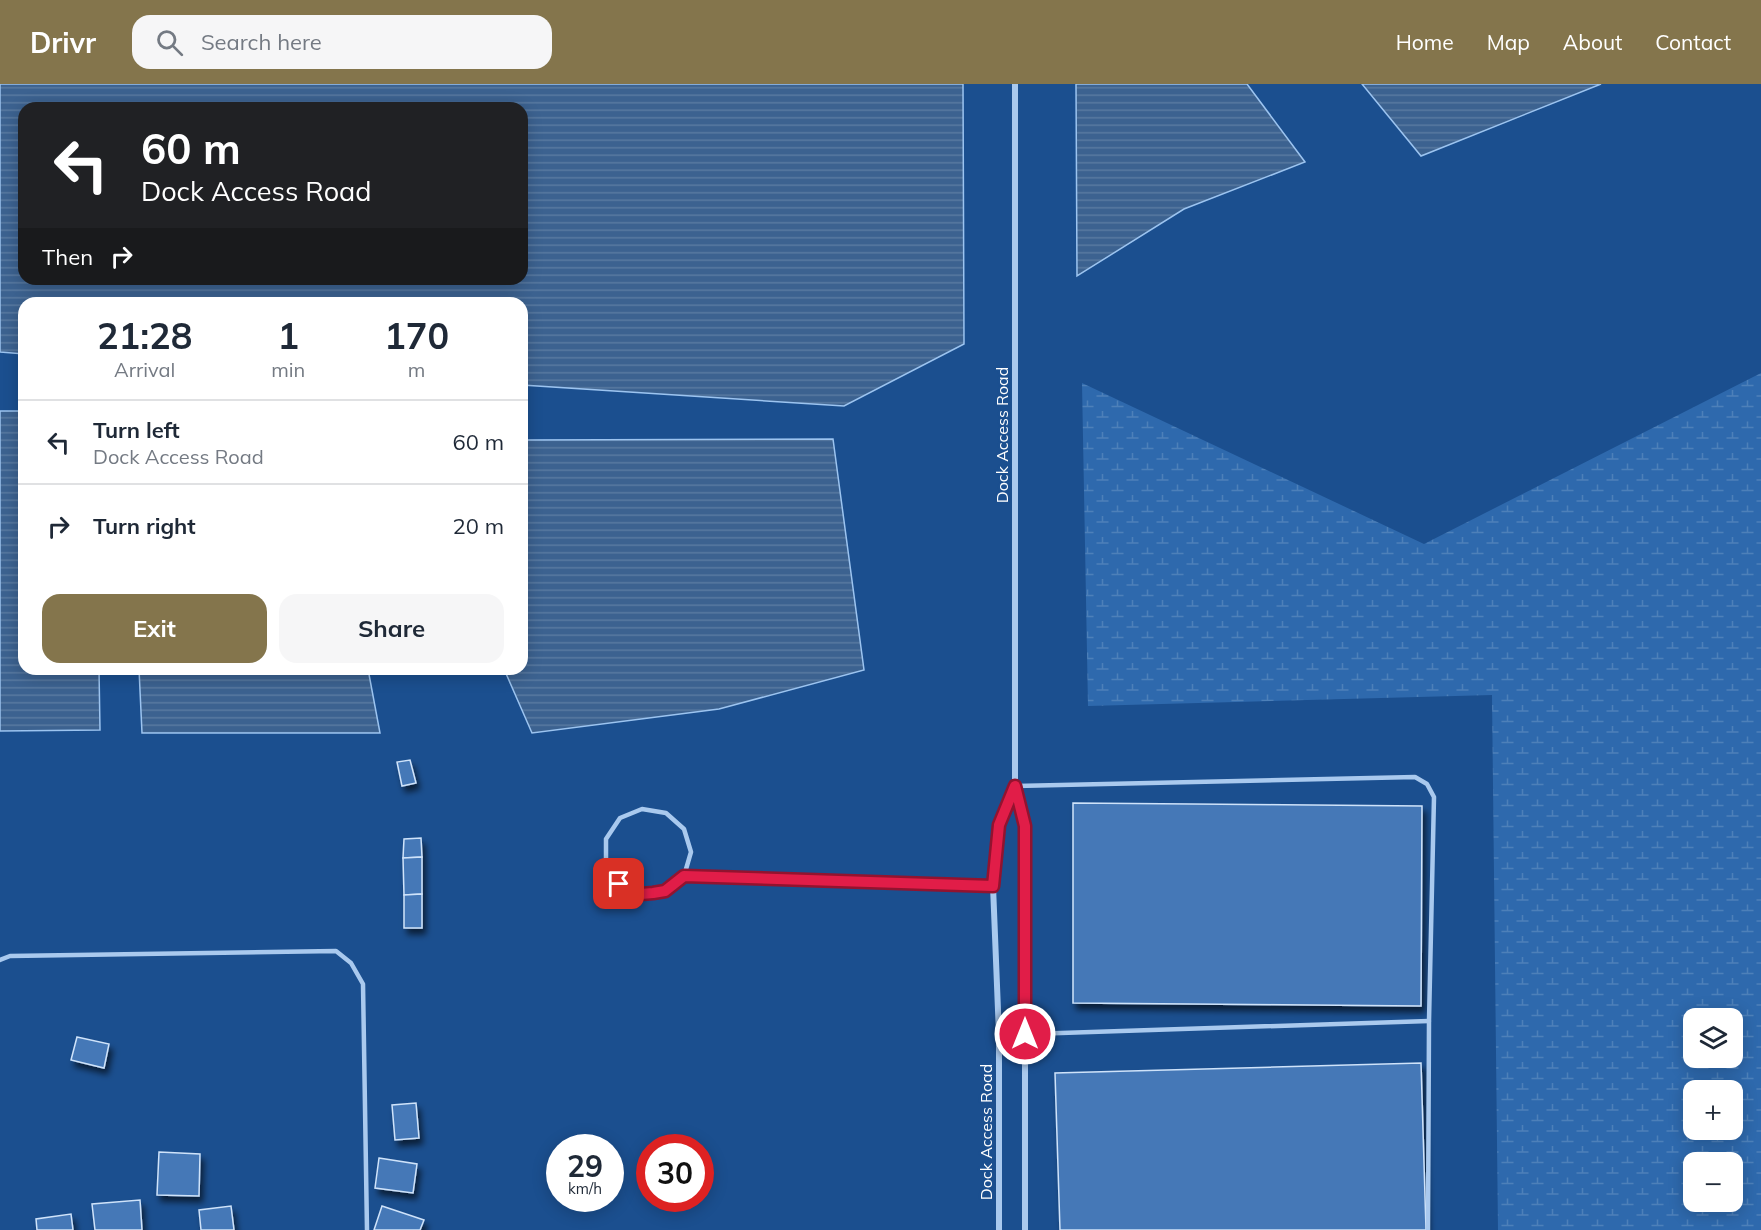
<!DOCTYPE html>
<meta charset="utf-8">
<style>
:root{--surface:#fff;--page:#f6f6f7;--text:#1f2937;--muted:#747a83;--line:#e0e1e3;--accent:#84754c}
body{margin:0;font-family:Mulish,sans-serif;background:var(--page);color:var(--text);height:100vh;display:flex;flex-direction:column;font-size:22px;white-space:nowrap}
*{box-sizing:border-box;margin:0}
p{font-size:20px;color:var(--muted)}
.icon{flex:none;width:33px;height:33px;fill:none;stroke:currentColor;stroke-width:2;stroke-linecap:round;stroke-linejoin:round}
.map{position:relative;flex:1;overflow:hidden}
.sheet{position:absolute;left:18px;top:213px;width:510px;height:378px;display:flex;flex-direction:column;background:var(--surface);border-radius:18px;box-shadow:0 3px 15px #0003}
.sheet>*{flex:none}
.guide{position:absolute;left:18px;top:18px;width:510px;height:183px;border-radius:18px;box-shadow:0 3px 15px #0003;background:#202124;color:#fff;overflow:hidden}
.tools{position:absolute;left:1683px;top:924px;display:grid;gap:12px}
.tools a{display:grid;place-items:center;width:60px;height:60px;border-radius:12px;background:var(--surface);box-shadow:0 3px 15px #0003;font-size:30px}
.speed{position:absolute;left:546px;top:1050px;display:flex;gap:12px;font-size:30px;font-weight:700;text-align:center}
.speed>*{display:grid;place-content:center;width:78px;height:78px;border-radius:50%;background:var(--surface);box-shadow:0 3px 15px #0003;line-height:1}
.speed small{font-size:15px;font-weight:400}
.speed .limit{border:9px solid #d22;background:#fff;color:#111}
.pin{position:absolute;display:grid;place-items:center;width:51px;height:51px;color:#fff;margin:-26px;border-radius:12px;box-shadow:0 3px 9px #0006}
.me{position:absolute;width:66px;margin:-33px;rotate:0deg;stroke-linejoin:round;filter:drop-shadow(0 0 4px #0008)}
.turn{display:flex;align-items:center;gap:21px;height:126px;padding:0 24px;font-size:27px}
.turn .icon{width:78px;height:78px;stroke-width:2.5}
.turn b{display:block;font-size:42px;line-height:51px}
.then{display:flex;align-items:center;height:57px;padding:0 24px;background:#0003;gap:12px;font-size:22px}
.eta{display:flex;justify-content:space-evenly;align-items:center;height:102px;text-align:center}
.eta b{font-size:36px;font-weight:700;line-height:42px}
.action{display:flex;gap:12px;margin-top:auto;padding:12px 24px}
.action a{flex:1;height:69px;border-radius:18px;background:var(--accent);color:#fff;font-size:24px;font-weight:700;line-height:69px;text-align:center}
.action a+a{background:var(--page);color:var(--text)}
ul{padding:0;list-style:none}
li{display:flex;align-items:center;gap:18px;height:84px;padding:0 24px;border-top:2px solid var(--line)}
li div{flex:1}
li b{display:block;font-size:22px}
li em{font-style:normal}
header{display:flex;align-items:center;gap:36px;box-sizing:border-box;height:84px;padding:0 30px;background:var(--accent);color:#fff}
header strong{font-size:28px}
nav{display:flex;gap:33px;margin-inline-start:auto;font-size:21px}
.search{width:420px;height:54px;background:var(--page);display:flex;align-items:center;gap:15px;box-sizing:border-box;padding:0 21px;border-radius:18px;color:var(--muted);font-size:22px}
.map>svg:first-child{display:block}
.wetland{fill:url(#wetland-marsh);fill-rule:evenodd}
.water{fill:url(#water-rules);stroke:#9cc4f0;stroke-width:1.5;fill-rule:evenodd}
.building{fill:#4478b7;stroke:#cfe3fa;stroke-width:1.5;filter:url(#shadow)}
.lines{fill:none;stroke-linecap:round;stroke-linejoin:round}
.service{stroke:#a9c9ee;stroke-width:4.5}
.minor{stroke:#a9c9ee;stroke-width:6}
.route-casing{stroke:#92132f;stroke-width:15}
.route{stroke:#e11d48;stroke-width:10}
.labels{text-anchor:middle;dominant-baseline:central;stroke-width:4.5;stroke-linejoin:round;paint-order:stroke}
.street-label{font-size:16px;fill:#fff;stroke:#1b4f8f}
</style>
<header>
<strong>Drivr</strong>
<div class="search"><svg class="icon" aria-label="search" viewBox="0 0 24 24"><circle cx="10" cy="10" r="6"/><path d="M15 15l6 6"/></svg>Search here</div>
<nav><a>Home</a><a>Map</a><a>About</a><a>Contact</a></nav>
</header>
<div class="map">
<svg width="1761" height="1146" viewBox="0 0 1761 1146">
<defs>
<pattern id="wetland-marsh" width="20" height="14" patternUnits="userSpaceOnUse" patternTransform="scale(1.5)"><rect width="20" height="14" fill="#2e69ad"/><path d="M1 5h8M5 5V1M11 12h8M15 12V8" fill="none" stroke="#4d80b9"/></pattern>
<pattern id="water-rules" width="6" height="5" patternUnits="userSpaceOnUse" patternTransform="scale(1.5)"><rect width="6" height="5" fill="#3c6290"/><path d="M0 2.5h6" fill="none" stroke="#597aa1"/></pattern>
<filter id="shadow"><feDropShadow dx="3.5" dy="6" stdDeviation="3" flood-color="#0009"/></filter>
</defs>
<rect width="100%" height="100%" fill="#1b4f8f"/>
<path class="wetland" d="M 1761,289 L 1761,1146 L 1498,1146 L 1492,611 L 1088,622 L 1082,299 L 1424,460 ZM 1694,934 L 1732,934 L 1732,974 L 1694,974 ZM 1694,1006 L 1732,1006 L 1732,1046 L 1694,1046 ZM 1694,1078 L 1732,1078 L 1732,1118 L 1694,1118 Z"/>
<g class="water">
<path d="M 0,0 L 963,0 L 964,260 L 844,322 L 522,301 L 522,219 L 24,219 L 24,270 L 0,268 ZM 24,24 L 522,24 L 522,195 L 24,195 Z"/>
<polygon points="1076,0 1247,0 1305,78 1184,125 1077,192"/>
<polygon points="1362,0 1601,0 1421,72"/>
<polygon points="0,327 24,327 24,585 99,585 100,646 0,647"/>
<polygon points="833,355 864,586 719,625 532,649 504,585 522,585 522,356"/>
<polygon points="139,585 368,585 380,649 142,649"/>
</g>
<g class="building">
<polygon points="410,676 416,699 402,702 397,678"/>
<polygon points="1073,719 1422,722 1421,922 1073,919"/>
<polygon points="421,754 422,773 403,774 404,755"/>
<polygon points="422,773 422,810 404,811 403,774"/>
<polygon points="422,810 422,844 404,844 404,811"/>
<polygon points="77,953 109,960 104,984 71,976"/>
<polygon points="1421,979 1426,1146 1060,1146 1055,989"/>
<polygon points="416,1019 419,1054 395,1056 392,1021"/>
<polygon points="159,1068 200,1070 199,1112 157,1111"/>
<polygon points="379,1074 417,1080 413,1109 375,1104"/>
<polygon points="140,1116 142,1146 95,1146 92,1120"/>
<polygon points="231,1122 234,1146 201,1146 199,1126"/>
<polygon points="382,1122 424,1136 420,1146 374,1146"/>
<polygon points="71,1130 73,1146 37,1146 36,1135"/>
</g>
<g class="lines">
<g class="service">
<polyline points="1015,702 1415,693 1427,700 1434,713 1429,937 1428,1146"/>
<polyline points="684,792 691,768 684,745 666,729 642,725 620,734 606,755 606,779 619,800 641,810 665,807 684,792 993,802"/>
<polyline points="0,876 10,872 336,867 351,879 363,900 367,1146"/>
<polyline points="999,951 1429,937"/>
</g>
<g class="minor">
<polyline points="1015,0 1015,702 1025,742 1025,1146"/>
<polyline points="999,1146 999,951 993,802 999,741 1015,702"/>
</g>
</g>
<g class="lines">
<defs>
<polyline id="route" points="619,800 641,810 653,809 665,807 684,792 993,802 999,741 1015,702 1025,742 1025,950"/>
</defs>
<use href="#route" class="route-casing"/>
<use href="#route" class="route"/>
</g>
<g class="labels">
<g class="street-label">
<text transform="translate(1002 351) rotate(-90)">Dock Access Road</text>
<text transform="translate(986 1048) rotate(-90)">Dock Access Road</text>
</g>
</g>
</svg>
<div class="tools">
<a><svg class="icon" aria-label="layers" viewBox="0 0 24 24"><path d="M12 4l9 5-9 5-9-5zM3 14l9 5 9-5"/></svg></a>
<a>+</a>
<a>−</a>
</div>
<div class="speed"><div>29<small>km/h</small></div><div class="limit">30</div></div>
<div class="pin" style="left:619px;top:800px;background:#d93025"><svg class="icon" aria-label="arrive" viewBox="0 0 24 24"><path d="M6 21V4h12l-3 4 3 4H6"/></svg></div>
<svg class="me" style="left:1025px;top:950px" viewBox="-20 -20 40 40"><circle r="17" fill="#e11d48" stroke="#fff" stroke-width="3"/><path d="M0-11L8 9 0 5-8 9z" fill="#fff"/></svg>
<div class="guide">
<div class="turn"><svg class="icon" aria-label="left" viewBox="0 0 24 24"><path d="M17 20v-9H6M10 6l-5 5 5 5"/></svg><div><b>60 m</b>Dock Access Road</div></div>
<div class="then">Then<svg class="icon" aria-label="right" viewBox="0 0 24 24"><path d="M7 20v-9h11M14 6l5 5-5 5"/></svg></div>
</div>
<section class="sheet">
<div class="eta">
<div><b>21:28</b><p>Arrival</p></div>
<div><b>1</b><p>min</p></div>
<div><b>170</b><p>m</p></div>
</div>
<ul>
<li><svg class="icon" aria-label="left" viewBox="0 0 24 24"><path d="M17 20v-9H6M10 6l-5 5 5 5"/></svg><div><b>Turn left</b><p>Dock Access Road</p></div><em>60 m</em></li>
<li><svg class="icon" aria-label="right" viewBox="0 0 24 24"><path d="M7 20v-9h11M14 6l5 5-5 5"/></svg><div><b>Turn right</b></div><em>20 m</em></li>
</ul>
<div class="action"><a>Exit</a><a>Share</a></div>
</section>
</div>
